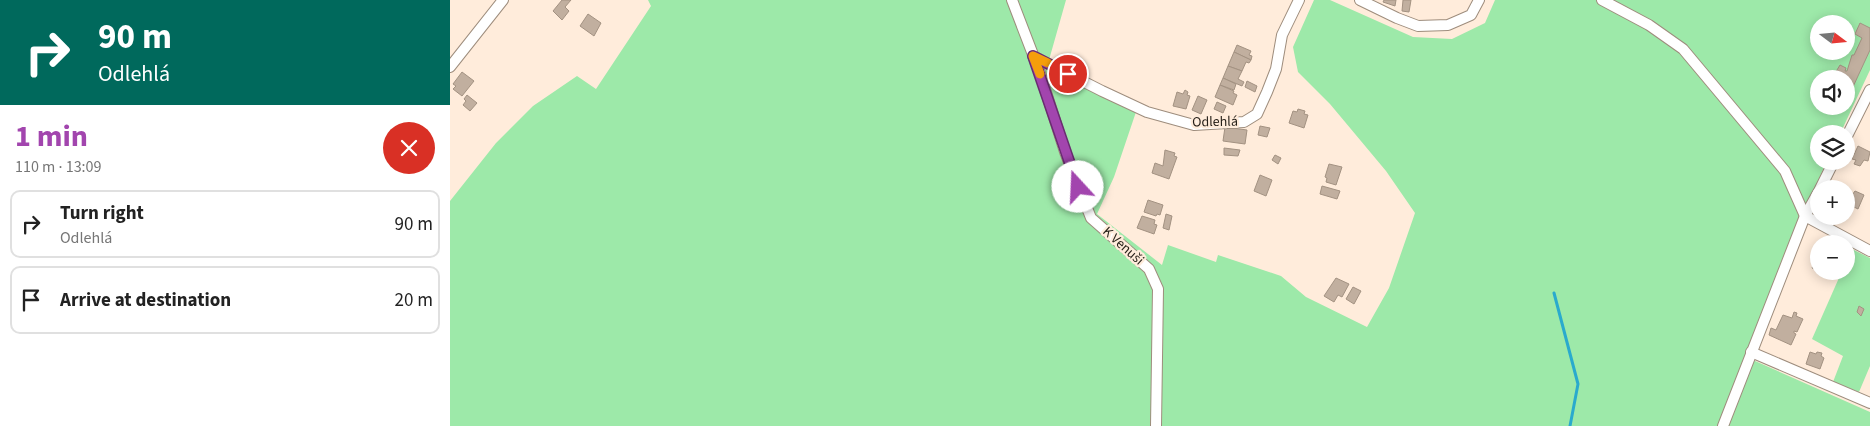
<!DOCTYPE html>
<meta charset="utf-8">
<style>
:root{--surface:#fff;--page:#f6f6f6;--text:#222;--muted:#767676;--line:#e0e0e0;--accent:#a245ae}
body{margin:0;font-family:"Source Sans 3",sans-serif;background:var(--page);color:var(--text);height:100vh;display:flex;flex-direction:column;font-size:19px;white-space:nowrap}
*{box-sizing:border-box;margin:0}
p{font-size:16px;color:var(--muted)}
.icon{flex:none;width:28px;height:28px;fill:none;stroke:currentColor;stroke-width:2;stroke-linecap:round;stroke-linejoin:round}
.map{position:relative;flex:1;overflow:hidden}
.panel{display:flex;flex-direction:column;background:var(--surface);width:450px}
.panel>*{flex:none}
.banner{background:#00695c;color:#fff;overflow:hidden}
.needle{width:32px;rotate:106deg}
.controls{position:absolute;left:1360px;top:15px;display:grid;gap:10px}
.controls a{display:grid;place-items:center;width:45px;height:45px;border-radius:50%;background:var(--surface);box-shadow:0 2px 12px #0003;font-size:25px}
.pin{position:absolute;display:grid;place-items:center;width:42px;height:42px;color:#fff;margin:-21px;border:2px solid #fff;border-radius:50%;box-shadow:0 1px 5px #0007}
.me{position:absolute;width:55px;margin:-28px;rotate:340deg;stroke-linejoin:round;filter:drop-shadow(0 0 4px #0008)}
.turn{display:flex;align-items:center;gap:18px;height:105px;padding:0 15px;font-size:22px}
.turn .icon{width:65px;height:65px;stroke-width:2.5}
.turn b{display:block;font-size:35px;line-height:42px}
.round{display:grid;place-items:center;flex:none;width:52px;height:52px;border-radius:26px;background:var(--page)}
.headline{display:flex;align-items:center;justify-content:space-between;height:85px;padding:0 15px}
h1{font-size:30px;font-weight:700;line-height:38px;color:var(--accent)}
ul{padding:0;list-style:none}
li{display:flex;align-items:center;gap:15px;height:68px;margin:0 10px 8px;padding:0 5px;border:2px solid var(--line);border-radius:10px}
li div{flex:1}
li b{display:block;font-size:19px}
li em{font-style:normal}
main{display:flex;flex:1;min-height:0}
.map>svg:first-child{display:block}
.green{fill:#9de9a9;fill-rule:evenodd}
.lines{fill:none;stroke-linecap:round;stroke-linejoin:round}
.stream{stroke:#2aaacd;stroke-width:3}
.building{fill:#c1af9f;stroke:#a39282}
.street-casing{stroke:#9e8d7d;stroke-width:12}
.street{stroke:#fff;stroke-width:10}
.route-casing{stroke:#692d71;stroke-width:12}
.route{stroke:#a245ae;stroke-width:9}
.slow{stroke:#f59e0b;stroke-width:9}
.labels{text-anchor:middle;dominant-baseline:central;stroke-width:4.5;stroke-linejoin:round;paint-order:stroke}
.street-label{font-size:14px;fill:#241e17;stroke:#ffecdb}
</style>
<main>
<section class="panel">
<div class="banner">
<div class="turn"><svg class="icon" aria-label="right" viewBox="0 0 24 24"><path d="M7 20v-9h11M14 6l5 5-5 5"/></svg><div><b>90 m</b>Odlehlá</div></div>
</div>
<div class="headline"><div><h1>1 min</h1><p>110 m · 13:09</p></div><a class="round" style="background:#d93025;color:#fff"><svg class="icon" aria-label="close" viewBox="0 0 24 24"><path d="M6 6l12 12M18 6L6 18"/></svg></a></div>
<ul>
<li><svg class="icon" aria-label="right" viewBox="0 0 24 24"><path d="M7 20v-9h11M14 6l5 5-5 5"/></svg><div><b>Turn right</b><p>Odlehlá</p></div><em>90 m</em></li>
<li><svg class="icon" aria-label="arrive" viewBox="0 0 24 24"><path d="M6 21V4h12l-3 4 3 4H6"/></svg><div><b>Arrive at destination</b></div><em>20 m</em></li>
</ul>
</section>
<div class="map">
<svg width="1420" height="426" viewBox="0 0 1420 426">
<rect width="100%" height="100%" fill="#ffecdb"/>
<g class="green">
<path d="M 198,0 L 616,0 L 599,60 L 688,106 L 664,177 L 647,214 L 712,265 L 718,245 L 766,262 L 768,255 L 831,276 L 856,297 L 917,327 L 939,288 L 965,213 L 936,171 L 880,104 L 848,72 L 843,47 L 864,0 L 880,0 L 963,37 L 1002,39 L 1035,23 L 1045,0 L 1420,0 L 1420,70 L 1390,134 L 1369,134 L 1369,161 L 1377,161 L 1352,216 L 1296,357 L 1420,412 L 1420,426 L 0,426 L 0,201 L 46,143 L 83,106 L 127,76 L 146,89 L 201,6 ZM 1369,24 L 1396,24 L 1396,51 L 1369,51 ZM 1369,79 L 1396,79 L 1396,106 L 1369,106 Z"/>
<polygon points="1402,249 1420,258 1420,366 1409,392 1383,382 1393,356 1362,339 1392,271 1396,271 1396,263"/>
</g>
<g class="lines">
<polyline class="stream" points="1104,293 1128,384 1120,426"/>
</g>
<g class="building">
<polygon points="112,0 121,0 115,7 119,11 112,20 103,11"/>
<polygon points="934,0 946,0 945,6 933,2"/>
<polygon points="953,0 961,0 959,12 952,11"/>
<polygon points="138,14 151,23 144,36 130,26"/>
<polygon points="1410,23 1420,28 1420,50 1402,89 1396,87 1396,79 1384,79 1385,76 1384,75 1390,65 1396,68 1395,71 1397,71 1402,55 1404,55 1412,38 1405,34"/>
<polygon points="787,45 801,51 799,55 802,56 801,60 784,52"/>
<polygon points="784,52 801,60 799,63 796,62 792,71 778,66"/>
<polygon points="778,66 792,71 788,79 794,82 792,86 773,78"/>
<polygon points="12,72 24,81 12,96 3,89 6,86 3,84"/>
<polygon points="773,78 786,84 784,90 770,85"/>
<polygon points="797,81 807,86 805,92 795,87"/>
<polygon points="770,85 784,91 783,93 787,95 783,105 765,97"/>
<polygon points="735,90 738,92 737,95 740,96 736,109 723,106 727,92 733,94"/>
<polygon points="17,95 27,103 20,111 13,105 16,101 14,99"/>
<polygon points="748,96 757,100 751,114 742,110"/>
<polygon points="767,102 776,106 773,113 764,109"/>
<polygon points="848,109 855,111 854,114 858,115 854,128 839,123 843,111 847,112"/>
<polygon points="810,126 820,128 817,137 808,135"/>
<polygon points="775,127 797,130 795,144 773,141"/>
<polygon points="1408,146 1420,152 1418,161 1414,160 1410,166 1404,164 1406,160 1402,159"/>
<polygon points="774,148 790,150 788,156 774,155"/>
<polygon points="715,150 725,153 724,156 727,157 719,179 702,173 705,163 713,166"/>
<polygon points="825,155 831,158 828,164 822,160"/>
<polygon points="879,164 892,167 886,185 876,182 877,178 875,177"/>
<polygon points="810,175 822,180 816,196 804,191"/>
<polygon points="872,186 890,191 887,199 870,194"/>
<polygon points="1405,191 1414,195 1408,209 1396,203"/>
<polygon points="698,200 713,205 710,215 707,214 706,216 694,212"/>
<polygon points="716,214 722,216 719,230 713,228"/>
<polygon points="692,216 705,220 704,224 707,225 704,234 687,228"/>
<polygon points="1369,254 1369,271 1362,268"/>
<polygon points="1369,271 1385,271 1382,277"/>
<polygon points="886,278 899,284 892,297 888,295 884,302 874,296"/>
<polygon points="903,287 911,291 904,304 896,299"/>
<polygon points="1409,306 1414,309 1411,316 1407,312"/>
<polygon points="1344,312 1347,313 1346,316 1353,319 1347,332 1344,331 1344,333 1346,334 1341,345 1319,335 1321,328 1326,330 1333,315 1342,318"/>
<polygon points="1360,352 1366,354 1367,352 1372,353 1371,356 1374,358 1370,369 1356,364"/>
</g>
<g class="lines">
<defs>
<g id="street">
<polyline points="562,0 590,73 615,152 641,218 699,269 708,289 706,426"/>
<polyline points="910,0 947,18 968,26 998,25 1021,15 1029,0"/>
<polyline points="1152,0 1199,25 1233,49 1335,171 1355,216 1420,251"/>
<polyline points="583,56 652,91 697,112 744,125 794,122 807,114 817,92 826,69 832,35 849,0"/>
<polyline points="0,67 53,0"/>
<polyline points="1396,138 1420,90"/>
<polyline points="1370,189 1384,161"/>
<polyline points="1301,352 1420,403"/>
<polyline points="1273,426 1355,216 1369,191"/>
</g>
</defs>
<use href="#street" class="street-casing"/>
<use href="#street" class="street"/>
</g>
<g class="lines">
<defs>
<polyline id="route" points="618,74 583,56 628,187"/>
</defs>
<use href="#route" class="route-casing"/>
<use href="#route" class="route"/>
<polyline class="slow" points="590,74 583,56 598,63"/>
</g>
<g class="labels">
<g class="street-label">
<text transform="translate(765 122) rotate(-1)">Odlehlá</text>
<text transform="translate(673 246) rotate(42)">K Venuši</text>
</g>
</g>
</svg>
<div class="controls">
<a><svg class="needle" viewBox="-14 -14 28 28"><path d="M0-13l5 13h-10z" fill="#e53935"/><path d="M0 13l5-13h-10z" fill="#767676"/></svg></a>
<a><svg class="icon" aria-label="sound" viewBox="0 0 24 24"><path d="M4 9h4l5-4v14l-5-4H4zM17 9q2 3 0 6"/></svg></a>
<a><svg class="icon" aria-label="layers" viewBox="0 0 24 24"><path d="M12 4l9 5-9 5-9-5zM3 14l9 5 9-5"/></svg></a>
<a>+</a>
<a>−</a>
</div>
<div class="pin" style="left:618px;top:74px;background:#d93025"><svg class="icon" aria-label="arrive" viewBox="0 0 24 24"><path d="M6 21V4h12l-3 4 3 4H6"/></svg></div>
<svg class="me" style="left:628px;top:187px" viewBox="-20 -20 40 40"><circle r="19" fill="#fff"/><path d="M0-13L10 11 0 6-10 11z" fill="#a245ae"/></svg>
</div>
</main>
